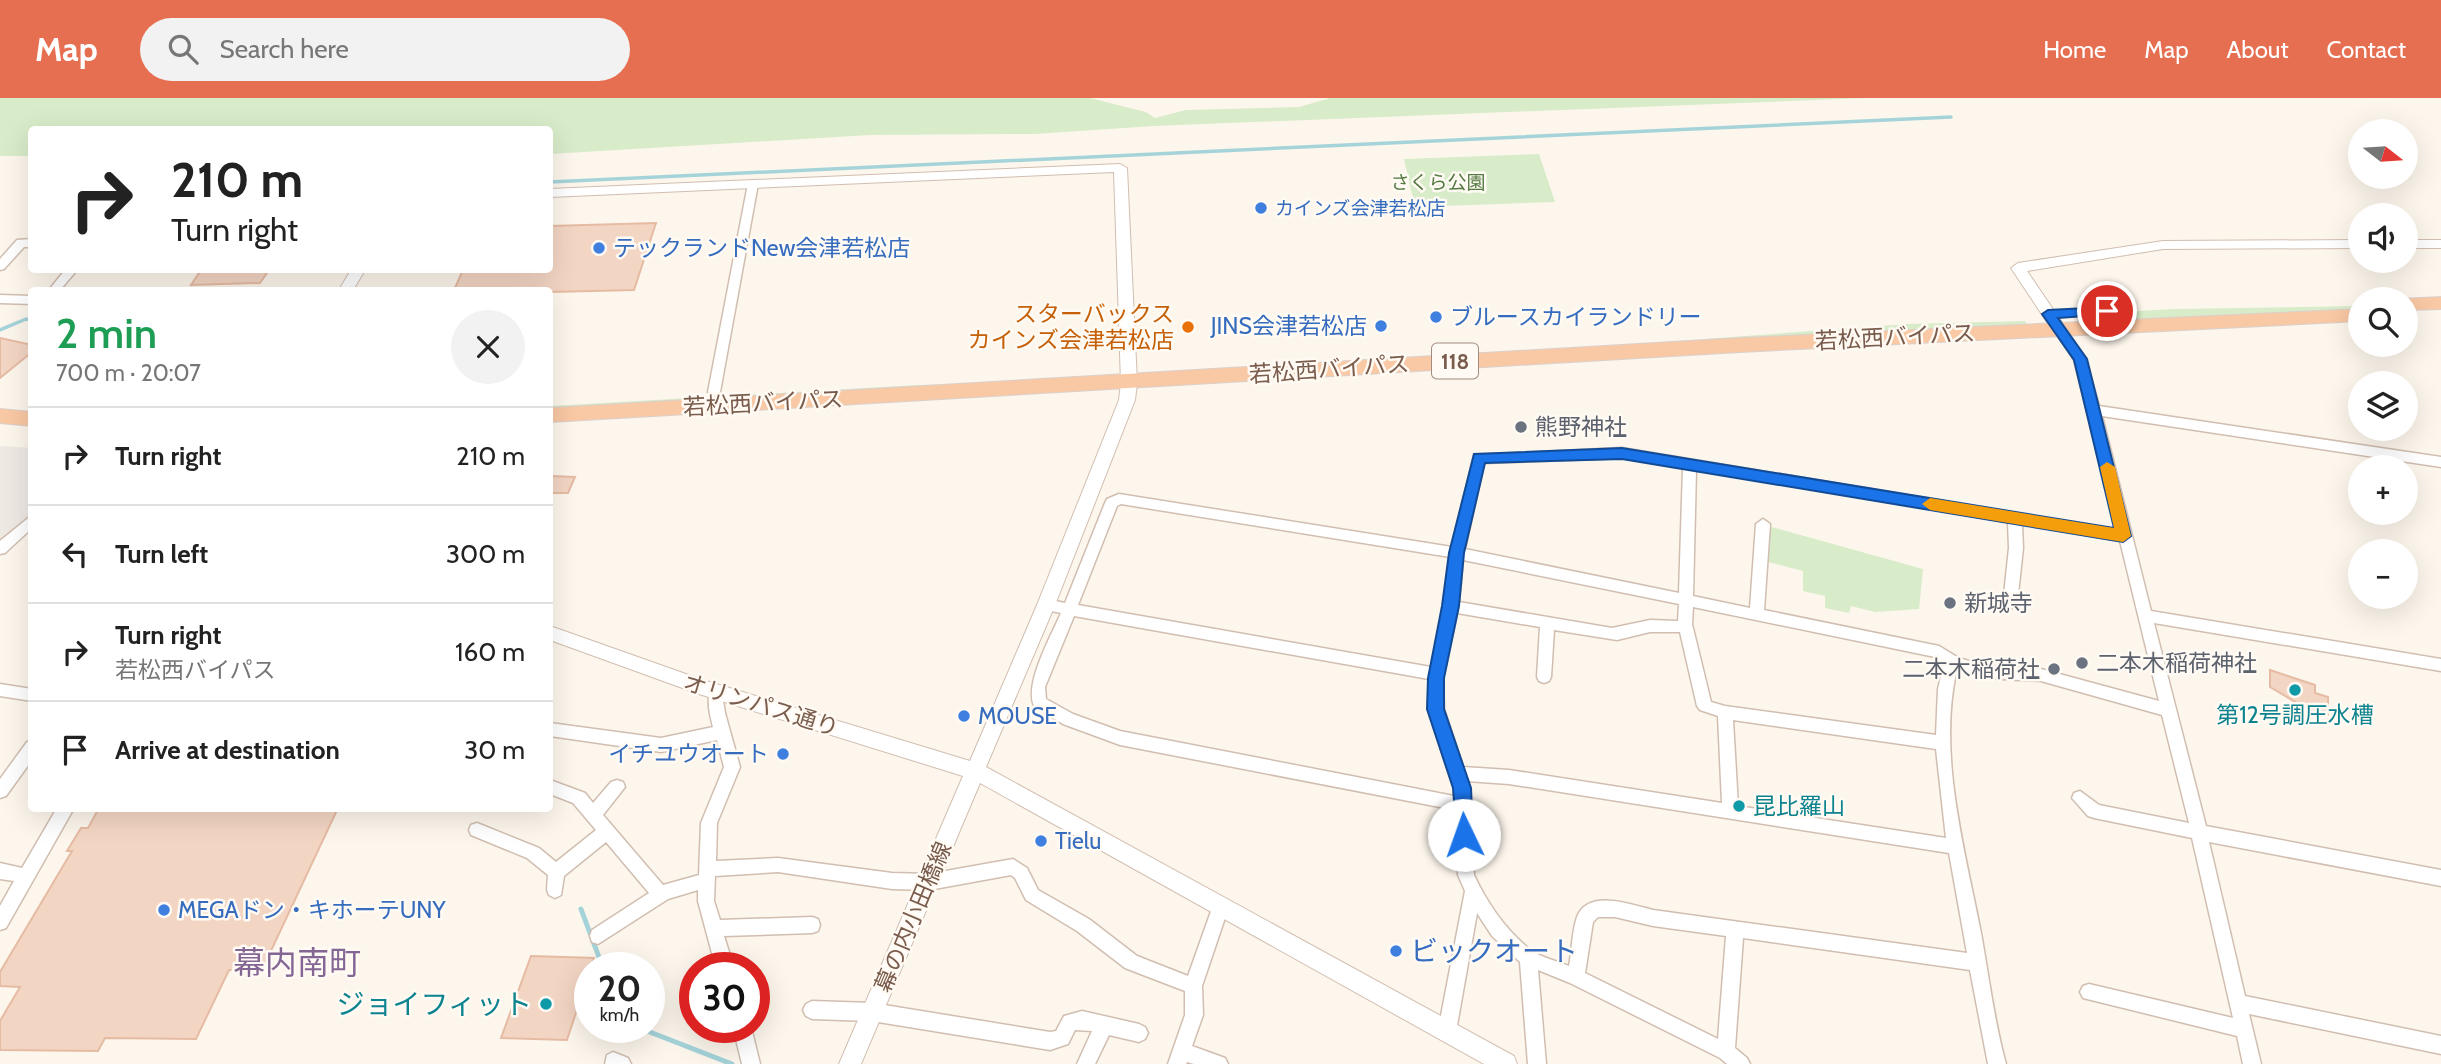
<!DOCTYPE html>
<meta charset="utf-8">
<style>
:root{--surface:#fff;--page:#f2f2f2;--text:#222;--muted:#767676;--line:#e0e0e0;--accent:#e76f51}
body{margin:0;font-family:Cabin,"Noto Sans JP",sans-serif;background:var(--page);color:var(--text);height:100vh;display:flex;flex-direction:column;font-size:26px;white-space:nowrap}
*{box-sizing:border-box;margin:0}
p{font-size:23px;color:var(--muted)}
.icon{flex:none;width:38px;height:38px;fill:none;stroke:currentColor;stroke-width:2;stroke-linecap:round;stroke-linejoin:round}
.map{position:relative;flex:1;overflow:hidden}
.drawer{position:absolute;left:28px;top:189px;width:525px;height:525px;display:flex;flex-direction:column;background:var(--surface);border-radius:7px;box-shadow:0 7px 28px #0002}
.drawer>*{flex:none}
.guide{position:absolute;left:28px;top:28px;width:525px;height:147px;border-radius:7px;box-shadow:0 7px 28px #0002;background:#fff;color:var(--text);overflow:hidden}
.needle{width:46px;rotate:107deg}
.buttons{position:absolute;left:2348px;top:21px;display:grid;gap:14px}
.buttons a{display:grid;place-items:center;width:70px;height:70px;border-radius:50%;background:var(--surface);box-shadow:0 7px 28px #0002;font-size:35px}
.speed{position:absolute;left:574px;top:854px;display:flex;gap:14px;font-size:35px;font-weight:700;text-align:center}
.speed>*{display:grid;place-content:center;width:91px;height:91px;border-radius:50%;background:var(--surface);box-shadow:0 7px 28px #0002;line-height:1}
.speed small{font-size:18px;font-weight:400}
.speed .limit{border:10px solid #d22;background:#fff;color:#111}
.pin{position:absolute;display:grid;place-items:center;width:60px;height:60px;color:#fff;margin:-30px;border:4px solid #fff;border-radius:50%;box-shadow:0 2px 7px #0007}
.me{position:absolute;width:77px;margin:-38px;rotate:357deg;stroke-linejoin:round;filter:drop-shadow(0 0 5px #0008)}
.turn{display:flex;align-items:center;gap:24px;height:147px;padding:0 28px;font-size:32px}
.turn .icon{width:91px;height:91px;stroke-width:2.5}
.turn b{display:block;font-size:49px;line-height:60px}
.round{display:grid;place-items:center;flex:none;width:74px;height:74px;border-radius:37px;background:var(--page)}
.summary{display:flex;align-items:center;justify-content:space-between;height:119px;padding:0 28px}
h1{font-size:42px;font-weight:600;line-height:52px;color:#1e9e55}
ul{padding:0;list-style:none}
li{display:flex;align-items:center;gap:21px;height:98px;padding:0 28px;border-top:2px solid var(--line)}
li div{flex:1}
li b{display:block;font-size:26px}
li em{font-style:normal}
header{display:flex;align-items:center;gap:42px;box-sizing:border-box;height:98px;padding:0 35px;background:var(--accent);color:#fff}
header strong{font-size:33px}
nav{display:flex;gap:38px;margin-inline-start:auto;font-size:24px}
.search{width:490px;height:63px;background:var(--page);display:flex;align-items:center;gap:18px;box-sizing:border-box;padding:0 24px;border-radius:38px;color:var(--muted);font-size:26px}
.map>svg:first-child{display:block}
.industrial{fill:#efe9e4}
.green{fill:#d8ecc9}
.lines{fill:none;stroke-linecap:round;stroke-linejoin:round}
.stream-far1{stroke:#a5d3da;stroke-width:3.5}
.stream{stroke:#a5d3da;stroke-width:5}
.building{fill:#f3d5c3;stroke:#e6bba3;stroke-width:2}
.minor-casing{stroke:#d1beb0;stroke-width:3}
.tertiary-casing{stroke:#d1beb0;stroke-width:2}
.trunk-casing{stroke:#dad1cd;stroke-width:2}
.minor{fill:#fff;fill-rule:evenodd}
.tertiary{fill:#fff;fill-rule:evenodd}
.trunk{fill:#f9c8a4;fill-rule:evenodd}
.route{fill:#1a73e8;stroke:#114b97;stroke-width:2}
.slow{fill:#f59e0b}
.shop-dot{fill:#3f7fe0;stroke:#fffaf3;stroke-width:2.5}
.food-dot{fill:#e8710a;stroke:#fffaf3;stroke-width:2.5}
.worship-dot{fill:#6b7280;stroke:#fffaf3;stroke-width:2.5}
.culture-dot{fill:#0f9aa8;stroke:#fffaf3;stroke-width:2.5}
.labels{text-anchor:middle;dominant-baseline:central;stroke-width:5;stroke-linejoin:round;paint-order:stroke}
.far-park-label{font-size:19px;fill:#537a41;stroke:#fffaf3}
.far-shop-label{font-size:19px;fill:#366cbe;stroke:#fffaf3;text-anchor:start}
.shield{fill:#fffaf3;stroke:#a28b7f;stroke-width:2}
.shield-label{font-size:21px;font-weight:bold;fill:#7a5c4d}
.shop-label{font-size:23px;fill:#366cbe;stroke:#fffaf3;text-anchor:start}
.food-label{font-size:23px;fill:#c56008;stroke:#fffaf3;text-anchor:end}
.street-label{font-size:23px;fill:#7a5c4d;stroke:#fffaf3}
.worship-label{font-size:23px;fill:#5b616d;stroke:#fffaf3;text-anchor:start}
.culture-label{font-size:23px;fill:#0d838f;stroke:#fffaf3}
.near-shop-label{font-size:28px;fill:#366cbe;stroke:#fffaf3;text-anchor:start}
.near-culture-label{font-size:28px;fill:#0d838f;stroke:#fffaf3;text-anchor:end}
.near-quarter-label{font-size:32px;fill:#846695;stroke:#fffaf3}
</style>
<header>
<strong>Map</strong>
<div class="search"><svg class="icon" aria-label="search" viewBox="0 0 24 24"><circle cx="10" cy="10" r="6"/><path d="M15 15l6 6"/></svg>Search here</div>
<nav><a>Home</a><a>Map</a><a>About</a><a>Contact</a></nav>
</header>
<div class="map">
<svg width="2441" height="966" viewBox="0 0 2441 966">
<rect width="100%" height="100%" fill="#fdf6ec"/>
<polygon class="industrial" points="0,348 32,350 31,417 0,446"/>
<g class="green">
<polygon points="0,0 1090,0 1146,14 1155,20 1186,12 1299,9 1330,0 1866,0 1154,28 1035,36 870,37 550,56 550,32 32,32 31,58 0,58"/>
<polygon points="1539,56 1555,104 1415,109 1404,61"/>
<polygon points="2361,208 2361,216 2087,223 2082,216 2174,211"/>
<polygon points="2025,223 2030,231 1569,251 1907,226"/>
<polygon points="989,286 550,311 550,308 918,287"/>
<polygon points="1768,428 1923,471 1919,511 1875,514 1851,508 1849,515 1825,510 1825,498 1803,493 1803,473 1764,463"/>
</g>
<g class="lines">
<g class="stream-far1">
<polyline points="550,84 1951,19"/>
<polyline points="0,232 26,221 32,222"/>
</g>
<g class="stream">
<polyline points="581,811 603,870"/>
<polyline points="637,929 732,966"/>
</g>
</g>
<g class="building">
<polygon points="656,125 634,192 550,194 454,192 463,172 550,172 550,128"/>
<polygon points="201,172 269,172 260,185 191,187"/>
<polygon points="0,240 32,247 32,254 0,280"/>
<polygon points="550,378 575,379 568,395 550,395"/>
<polygon points="2270,572 2315,587 2315,595 2328,599 2328,616 2297,605 2270,589"/>
<polygon points="99,710 338,710 262,872 229,872 196,941 105,940 98,953 0,952 0,923 20,889 0,888 0,874 72,753 67,753 81,730 88,730"/>
<polygon points="531,858 594,860 567,942 501,940"/>
</g>
<g class="lines">
<defs>
<g id="minor">
<polygon points="753,83 758,86 720,294 714,298 708,294 748,86"/>
<polygon points="32,141 32,149 24,149 4,171 0,172 0,161 17,142"/>
<polygon points="65,172 77,172 60,192 49,192"/>
<polygon points="0,197 32,198 32,206 0,205"/>
<path d="M 2058,225 L 2062,226 L 2086,262 L 2099,308 L 2441,359 L 2441,369 L 2102,318 L 2151,513 L 2441,561 L 2441,573 L 2154,525 L 2206,728 L 2441,772 L 2441,788 L 2209,744 L 2245,898 L 2441,938 L 2441,956 L 2249,916 L 2261,966 L 2243,966 L 2237,938 L 2083,900 L 2080,894 L 2083,888 L 2089,886 L 2233,920 L 2192,740 L 2094,720 L 2088,718 L 2072,700 L 2074,695 L 2080,693 L 2099,707 L 2189,725 L 2162,617 L 2041,583 L 1983,580 L 1957,571 C 1937,655 1965,752 1981,835 C 1989,879 1994,923 2006,966 L 1988,966 L 1970,872 L 1743,840 L 1735,950 L 1747,960 L 1750,966 L 1727,966 L 1720,960 L 1570,885 L 1538,872 L 1546,966 L 1528,966 L 1520,864 L 1492,838 L 1477,815 L 1456,933 L 1453,939 L 1447,942 L 1441,939 L 1438,933 L 1465,793 L 1458,777 L 1455,712 L 1120,647 L 1063,626 L 1034,608 C 1024,586 1051,538 1061,515 L 1041,511 L 1039,507 L 1041,503 L 1046,501 L 1065,505 L 1105,405 L 1107,401 L 1119,396 L 1452,449 L 1474,357 L 1622,350 L 2117,432 L 2074,262 L 2052,229 ZM 1622,360 L 1683,370 L 1679,495 L 1465,451 L 1484,365 ZM 1696,372 L 2008,424 L 2009,450 L 2003,506 L 2005,510 L 2015,510 L 2017,506 L 2023,450 L 2022,426 L 2120,443 L 2159,603 L 2041,571 L 1983,568 L 1957,559 L 1939,548 L 1764,512 L 1770,426 L 1763,421 L 1756,426 L 1750,510 L 1693,498 ZM 1121,406 L 1450,459 L 1444,508 L 1431,569 L 1078,507 L 1117,408 ZM 1463,462 L 1679,506 L 1678,523 L 1650,522 L 1612,530 L 1459,504 ZM 1693,509 L 1935,559 L 1944,565 L 1938,591 L 1936,637 L 1725,608 L 1711,604 L 1692,526 ZM 1457,515 L 1540,529 L 1537,579 L 1539,583 L 1544,585 L 1549,583 L 1551,579 L 1554,532 L 1617,542 L 1650,534 L 1680,534 L 1697,608 L 1700,612 L 1718,618 L 1722,705 L 1509,672 L 1463,669 L 1444,611 L 1443,581 ZM 1074,518 L 1429,581 L 1428,611 L 1454,690 L 1454,698 L 1120,633 L 1073,616 L 1046,601 L 1045,589 ZM 1733,622 L 1936,651 L 1946,740 L 1738,708 ZM 1467,683 L 1509,686 L 1949,755 L 1967,855 L 1653,812 C 1632,807 1588,790 1577,819 C 1572,833 1572,852 1569,868 C 1558,863 1542,860 1532,853 C 1507,834 1487,805 1474,777 L 1470,690 ZM 1598,819 L 1615,819 L 1653,828 L 1726,838 L 1718,941 L 1585,875 L 1593,824 Z"/>
<polygon points="32,417 32,430 5,455 0,456 0,443"/>
<polygon points="0,586 32,591 32,603 0,598"/>
<path d="M 716,588 L 721,590 L 725,615 L 740,669 L 717,725 L 716,763 L 778,760 L 892,775 L 929,776 L 1013,761 L 1027,770 L 1038,792 L 1089,821 L 1137,858 L 1188,878 L 1215,802 L 1221,800 L 1227,802 L 1229,808 L 1202,888 L 1203,917 L 1192,948 L 1225,960 L 1228,966 L 1194,966 L 1187,964 L 1186,966 L 1168,966 L 1185,917 L 1185,893 L 1125,870 L 1077,833 L 1026,802 L 1015,780 L 1011,777 L 929,792 L 892,791 L 778,774 L 715,778 L 714,803 L 720,822 L 812,819 L 818,821 L 820,827 L 818,833 L 812,835 L 724,838 L 734,870 L 716,870 L 698,803 L 698,792 L 668,801 L 598,846 L 592,844 L 590,838 L 592,832 L 649,795 L 606,744 L 564,778 L 561,797 L 555,800 L 549,797 L 547,792 L 548,777 L 527,760 L 471,737 L 469,732 L 471,727 L 477,725 L 539,750 L 556,764 L 596,732 L 573,705 L 550,696 L 550,682 L 585,695 L 593,705 L 611,684 L 617,682 L 623,684 L 625,689 L 603,717 L 663,787 L 699,777 L 701,725 L 724,669 L 717,642 L 661,654 L 550,638 L 550,625 L 661,640 L 713,629 C 710,617 706,602 711,590 Z"/>
<polygon points="32,643 32,662 6,698 0,700 0,681 27,644"/>
<polygon points="57,710 74,710 6,830 0,832 0,808 14,783 0,781 0,765 22,770"/>
<polygon points="812,903 872,905 1050,934 1056,933 1064,918 1082,913 1139,926 1145,929 1148,935 1145,941 1139,944 1109,937 1095,966 1077,966 1092,933 1075,932 1068,946 1050,952 872,923 812,921 806,918 803,912 806,906"/>
<polygon points="733,929 751,929 760,966 742,966"/>
<polygon points="613,954 628,960 631,966 605,966 607,957"/>
</g>
<g id="tertiary">
<polygon points="1120,66 1127,70 1137,285 1135,302 1055,507 986,669 1514,958 1517,966 1484,966 980,685 861,966 839,966 963,678 699,596 550,542 550,528 700,581 970,663 1037,507 1119,302 1121,285 1114,74 550,99 550,91"/>
<polygon points="2361,142 2361,150 2163,151 2027,173 2065,229 2058,234 2053,233 2011,170 2018,165 2163,143"/>
<rect x="2406" y="142" width="35" height="8"/>
<polygon points="351,172 365,172 353,192 339,192"/>
</g>
<g id="trunk">
<polygon points="2441,199 2441,211 2406,212 2406,201 2400,201"/>
<polygon points="2361,211 2361,223 1740,254 550,324 550,310 1740,240"/>
<polygon points="0,311 32,314 32,328 0,325"/>
</g>
</defs>
<use href="#minor" class="minor-casing"/>
<use href="#tertiary" class="tertiary-casing"/>
<use href="#trunk" class="trunk-casing"/>
<use href="#minor" class="minor"/>
<use href="#tertiary" class="tertiary"/>
<use href="#trunk" class="trunk"/>
</g>
<polygon class="route" points="2107,209 2112,210 2112,216 2058,220 2087,261 2131,438 2123,444 1622,361 1485,365 1464,455 1459,508 1444,580 1444,611 1471,690 1473,737 1470,743 1464,746 1457,743 1453,690 1427,611 1428,580 1442,508 1449,455 1474,356 1622,350 2114,430 2074,262 2042,216 2048,212"/>
<polygon class="slow" points="2107,364 2115,369 2131,438 2123,444 1930,412 1922,406 1930,400 2114,430 2100,369"/>
<g class="shop-dot">
<circle cx="1261" cy="110" r="7"/>
<circle cx="599" cy="150" r="7"/>
<circle cx="1436" cy="219" r="7"/>
<circle cx="1381" cy="228" r="7"/>
<circle cx="964" cy="618" r="7"/>
<circle cx="783" cy="656" r="7"/>
<circle cx="1041" cy="743" r="7"/>
<circle cx="164" cy="812" r="7"/>
<circle cx="1396" cy="853" r="7"/>
</g>
<circle class="food-dot" cx="1188" cy="229" r="7"/>
<g class="worship-dot">
<circle cx="1521" cy="329" r="7"/>
<circle cx="1950" cy="505" r="7"/>
<circle cx="2082" cy="565" r="7"/>
<circle cx="2054" cy="571" r="7"/>
</g>
<g class="culture-dot">
<circle cx="2295" cy="592" r="7"/>
<circle cx="1739" cy="708" r="7"/>
<circle cx="546" cy="906" r="7"/>
</g>
<g class="labels">
<g class="far-park-label">
<text x="1438" y="84">さくら公園</text>
</g>
<g class="far-shop-label">
<text x="1275" y="110">カインズ会津若松店</text>
</g>
<rect class="shield" x="1432" y="245.5" width="46" height="35" rx="5"/>
<g class="shield-label">
<text x="1455" y="263">118</text>
</g>
<g class="shop-label">
<text x="613" y="150">テックランドNew会津若松店</text>
<text x="1450" y="219">ブルースカイランドリー</text>
<text x="1367" y="228" text-anchor="end">JINS会津若松店</text>
<text x="978" y="618">MOUSE</text>
<text x="769" y="656" text-anchor="end">イチユウオート</text>
<text x="1055" y="743">Tielu</text>
<text x="178" y="812">MEGAドン・キホーテUNY</text>
</g>
<g class="food-label">
<text x="1174" y="216">スターバックス<tspan x="1174" dy="26">カインズ会津若松店</tspan></text>
</g>
<g class="street-label">
<text transform="translate(1895 239) rotate(-3)">若松西バイパス</text>
<text transform="translate(1329 271) rotate(-4)">若松西バイパス</text>
<text transform="translate(763 305) rotate(-3)">若松西バイパス</text>
<text transform="translate(761 607) rotate(17)">オリンパス通り</text>
<text transform="translate(913 819) rotate(-67)">幕の内小田橋線</text>
</g>
<g class="worship-label">
<text x="1535" y="329">熊野神社</text>
<text x="1964" y="505">新城寺</text>
<text x="2096" y="565">二本木稲荷神社</text>
<text x="2040" y="571" text-anchor="end">二本木稲荷社</text>
</g>
<g class="culture-label">
<text x="2295" y="617">第12号調圧水槽</text>
<text x="1753" y="708" text-anchor="start">昆比羅山</text>
</g>
<g class="near-shop-label">
<text x="1410" y="853">ビックオート</text>
</g>
<g class="near-culture-label">
<text x="532" y="906">ジョイフィット</text>
</g>
<g class="near-quarter-label">
<text x="297" y="864">幕内南町</text>
</g>
</g>
</svg>
<div class="buttons">
<a><svg class="needle" viewBox="-14 -14 28 28"><path d="M0-13l5 13h-10z" fill="#e53935"/><path d="M0 13l5-13h-10z" fill="#767676"/></svg></a>
<a><svg class="icon" aria-label="sound" viewBox="0 0 24 24"><path d="M4 9h4l5-4v14l-5-4H4zM17 9q2 3 0 6"/></svg></a>
<a><svg class="icon" aria-label="search" viewBox="0 0 24 24"><circle cx="10" cy="10" r="6"/><path d="M15 15l6 6"/></svg></a>
<a><svg class="icon" aria-label="layers" viewBox="0 0 24 24"><path d="M12 4l9 5-9 5-9-5zM3 14l9 5 9-5"/></svg></a>
<a>+</a>
<a>−</a>
</div>
<div class="speed"><div>20<small>km/h</small></div><div class="limit">30</div></div>
<div class="pin" style="left:2107px;top:213px;background:#d93025"><svg class="icon" aria-label="arrive" viewBox="0 0 24 24"><path d="M6 21V4h12l-3 4 3 4H6"/></svg></div>
<svg class="me" style="left:1464px;top:737px" viewBox="-20 -20 40 40"><circle r="19" fill="#fff"/><path d="M0-13L10 11 0 6-10 11z" fill="#1a73e8"/></svg>
<div class="guide">
<div class="turn"><svg class="icon" aria-label="right" viewBox="0 0 24 24"><path d="M7 20v-9h11M14 6l5 5-5 5"/></svg><div><b>210 m</b>Turn right</div></div>
</div>
<section class="drawer">
<div class="summary"><div><h1>2 min</h1><p>700 m · 20:07</p></div><a class="round"><svg class="icon" aria-label="close" viewBox="0 0 24 24"><path d="M6 6l12 12M18 6L6 18"/></svg></a></div>
<ul>
<li><svg class="icon" aria-label="right" viewBox="0 0 24 24"><path d="M7 20v-9h11M14 6l5 5-5 5"/></svg><div><b>Turn right</b></div><em>210 m</em></li>
<li><svg class="icon" aria-label="left" viewBox="0 0 24 24"><path d="M17 20v-9H6M10 6l-5 5 5 5"/></svg><div><b>Turn left</b></div><em>300 m</em></li>
<li><svg class="icon" aria-label="right" viewBox="0 0 24 24"><path d="M7 20v-9h11M14 6l5 5-5 5"/></svg><div><b>Turn right</b><p>若松西バイパス</p></div><em>160 m</em></li>
<li><svg class="icon" aria-label="arrive" viewBox="0 0 24 24"><path d="M6 21V4h12l-3 4 3 4H6"/></svg><div><b>Arrive at destination</b></div><em>30 m</em></li>
</ul>
</section>
</div>
